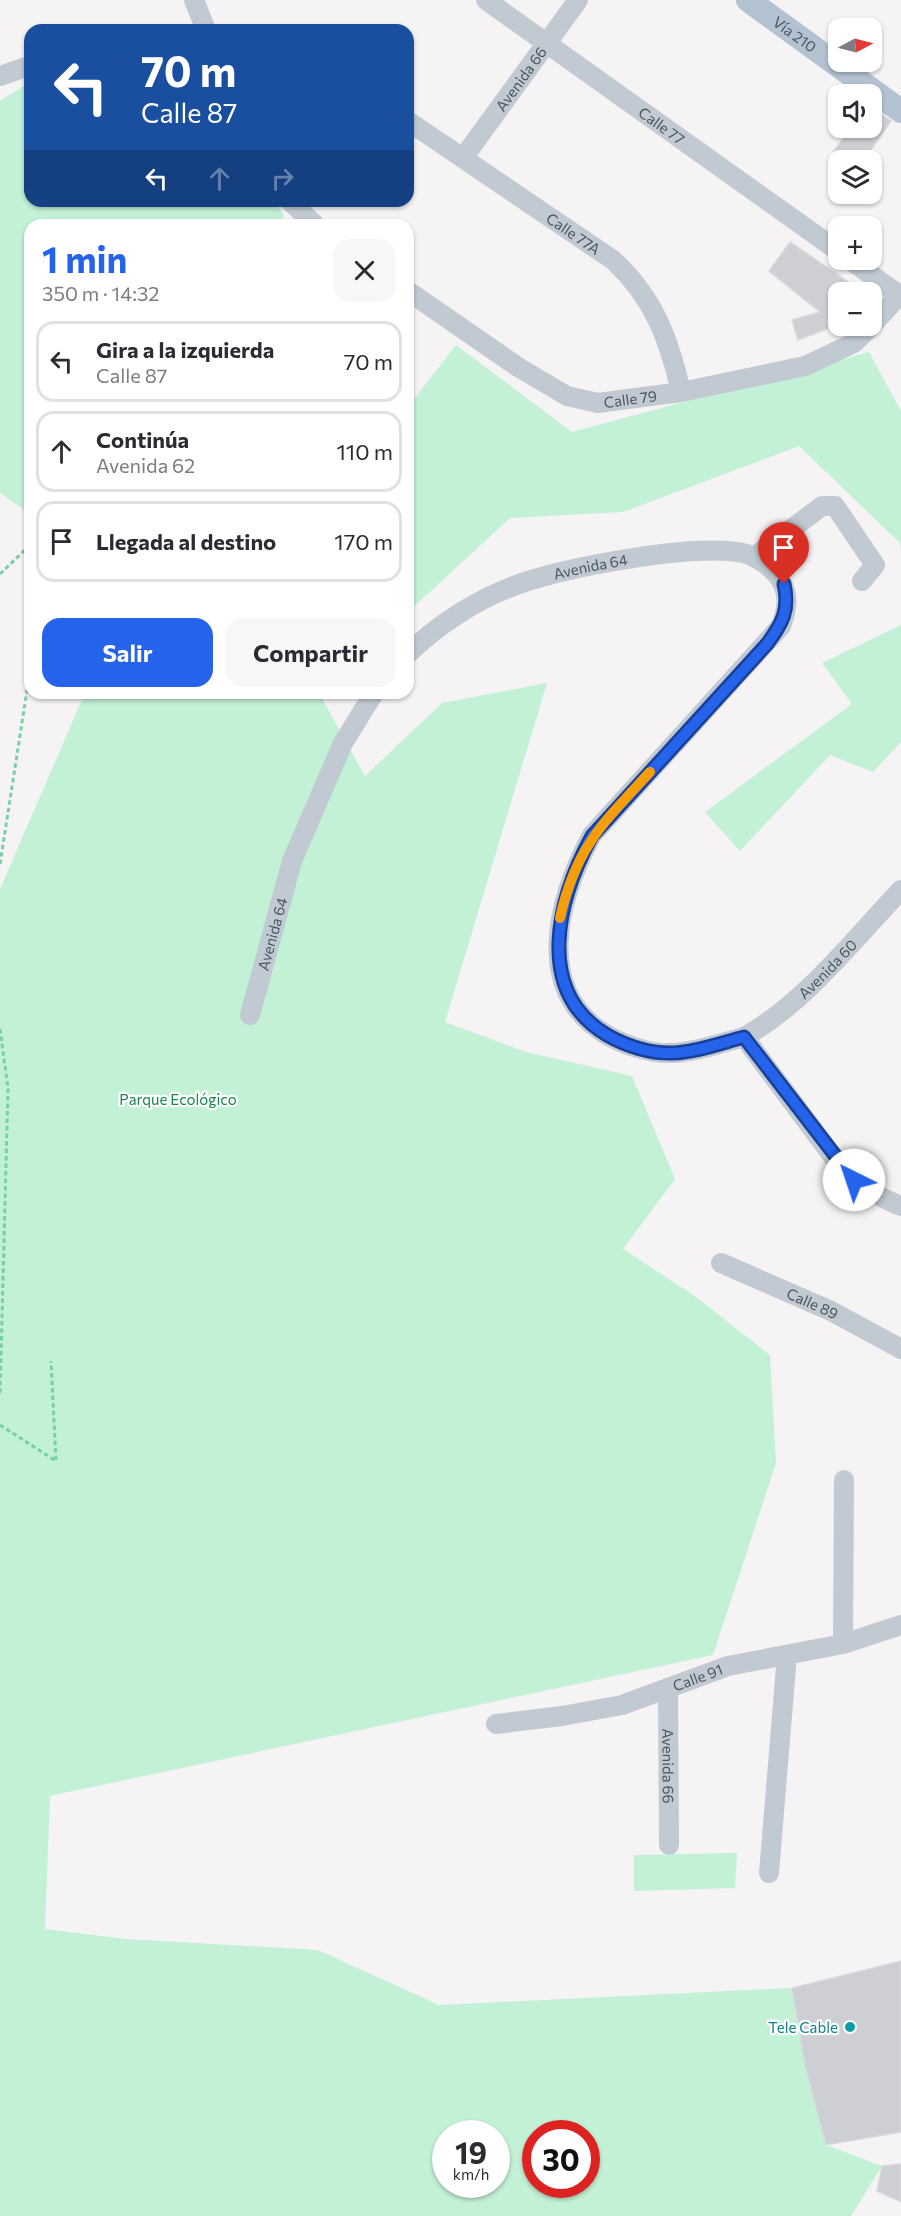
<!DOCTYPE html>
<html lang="es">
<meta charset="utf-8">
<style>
:root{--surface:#fff;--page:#f7f7f7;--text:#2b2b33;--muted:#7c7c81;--line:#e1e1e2;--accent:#2563eb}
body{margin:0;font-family:Commissioner,sans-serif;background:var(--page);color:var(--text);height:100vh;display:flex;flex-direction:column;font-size:22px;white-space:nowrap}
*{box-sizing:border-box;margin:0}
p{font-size:20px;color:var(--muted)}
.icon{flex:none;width:33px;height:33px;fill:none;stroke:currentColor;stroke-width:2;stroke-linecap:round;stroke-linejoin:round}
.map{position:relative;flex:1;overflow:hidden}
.details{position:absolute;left:24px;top:219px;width:390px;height:480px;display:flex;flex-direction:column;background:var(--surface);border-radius:18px;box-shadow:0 2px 4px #0004}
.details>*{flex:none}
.banner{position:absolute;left:24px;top:24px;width:390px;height:183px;border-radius:18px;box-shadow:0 2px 4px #0004;background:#1a4fa0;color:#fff;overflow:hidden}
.needle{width:39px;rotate:83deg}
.controls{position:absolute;left:828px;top:18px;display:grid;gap:12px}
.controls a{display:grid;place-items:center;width:54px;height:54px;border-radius:12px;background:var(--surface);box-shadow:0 2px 4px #0004;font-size:30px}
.speed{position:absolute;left:432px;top:2120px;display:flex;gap:12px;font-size:30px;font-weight:700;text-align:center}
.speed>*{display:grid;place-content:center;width:78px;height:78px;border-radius:50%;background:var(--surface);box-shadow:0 2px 4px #0004;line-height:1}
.speed small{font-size:15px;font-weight:400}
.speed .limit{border:9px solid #d22;background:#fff;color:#111}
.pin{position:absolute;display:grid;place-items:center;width:51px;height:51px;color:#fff;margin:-62px -26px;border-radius:50% 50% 50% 0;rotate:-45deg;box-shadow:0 0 6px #0007}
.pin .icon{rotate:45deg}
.me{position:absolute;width:66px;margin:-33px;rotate:319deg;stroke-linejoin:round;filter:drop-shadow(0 0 4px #0008)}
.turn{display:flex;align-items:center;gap:21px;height:126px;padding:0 18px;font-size:27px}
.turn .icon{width:78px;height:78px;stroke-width:2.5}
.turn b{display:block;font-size:42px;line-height:51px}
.lanes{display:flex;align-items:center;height:57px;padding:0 18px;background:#0003;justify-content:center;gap:30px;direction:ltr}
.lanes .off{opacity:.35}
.round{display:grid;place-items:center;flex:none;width:63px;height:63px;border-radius:18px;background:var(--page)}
.summary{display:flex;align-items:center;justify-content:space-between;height:102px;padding:0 18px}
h1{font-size:36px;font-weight:700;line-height:45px;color:var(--accent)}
.button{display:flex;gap:12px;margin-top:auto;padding:12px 18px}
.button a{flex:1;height:69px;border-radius:18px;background:var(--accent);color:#fff;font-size:24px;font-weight:700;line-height:69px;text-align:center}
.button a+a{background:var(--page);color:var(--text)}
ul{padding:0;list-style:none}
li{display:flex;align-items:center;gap:18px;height:81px;margin:0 12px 9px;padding:0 6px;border:3px solid var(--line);border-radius:18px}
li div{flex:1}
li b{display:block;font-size:22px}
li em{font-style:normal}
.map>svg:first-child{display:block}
.green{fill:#c3f1d5;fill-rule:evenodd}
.building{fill:#cdcfd5;stroke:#d7d9de;stroke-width:1.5}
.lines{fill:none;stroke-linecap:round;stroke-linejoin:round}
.path{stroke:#7ad0a6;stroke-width:3;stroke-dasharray:4.5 3;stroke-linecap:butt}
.minor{stroke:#c1cad2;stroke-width:20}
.major{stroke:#b3c2d1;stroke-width:24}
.route-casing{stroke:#184099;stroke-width:15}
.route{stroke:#2563eb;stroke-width:10}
.slow{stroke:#f59e0b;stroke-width:10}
.culture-dot{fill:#0f9aa8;stroke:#fff;stroke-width:2}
.labels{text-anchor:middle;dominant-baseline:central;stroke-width:4.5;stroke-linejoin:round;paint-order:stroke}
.street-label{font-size:15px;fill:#4a5661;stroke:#fff}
.park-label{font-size:15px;fill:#17864f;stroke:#fff}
.culture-label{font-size:15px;fill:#0d838f;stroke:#fff;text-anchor:end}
</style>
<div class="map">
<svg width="901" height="2216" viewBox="0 0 901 2216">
<rect width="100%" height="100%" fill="#f5f3f3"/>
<g class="green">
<polygon points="30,82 30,201 275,201 284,216 278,225 30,225 30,514 0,493 0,101"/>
<polygon points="456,345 572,432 869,352 901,411 901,552 900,543 799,446 623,512 510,518 408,612 408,407"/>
<polygon points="901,625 901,742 873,772 830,755 740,851 705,812 852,704 822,663"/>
<path d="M 547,683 L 445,1022 L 526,1052 L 632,1076 L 675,1179 L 623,1249 L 692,1294 L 770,1355 L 776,1463 L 713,1655 L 50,1796 L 45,1929 L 126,1939 L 318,1950 L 439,2005 L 792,1988 L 826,2145 L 882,2166 L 851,2216 L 0,2216 L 0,889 L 85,693 L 319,693 L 365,776 L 442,703 ZM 446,2133 L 496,2133 L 496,2184 L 446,2184 ZM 536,2133 L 586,2133 L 586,2184 L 536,2184 Z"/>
<polygon points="737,1853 735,1888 634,1891 634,1855"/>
</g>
<g class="building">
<polygon points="872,107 891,121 864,160 843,160 833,152 851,128 872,128"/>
<polygon points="790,242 863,292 838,292 838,325 798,340 792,320 820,312 769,271"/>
<polygon points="901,1961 901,2132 826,2145 805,2065 792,1988"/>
<polygon points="901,2164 901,2202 877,2191 882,2166"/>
</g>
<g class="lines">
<g class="path">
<polyline points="0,574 30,545"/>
<polyline points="0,864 30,671"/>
<polyline points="0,1029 8,1088 0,1396"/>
<polyline points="0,1425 56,1461 51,1361"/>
</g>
<g class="minor">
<polyline points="194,0 206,30"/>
<path id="s1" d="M 486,0 L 838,251"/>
<polyline points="0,76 26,67"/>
<path id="s2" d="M 408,121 L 613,260 C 654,298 669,339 681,392"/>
<path id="s3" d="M 463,158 L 578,0"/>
<polyline points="290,201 315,225"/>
<polyline points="850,260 901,296"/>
<path id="s4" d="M 408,291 L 518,367 L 567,396 L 598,403 L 681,392 L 805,366 L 854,343 L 871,326"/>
<polyline points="872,325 901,293"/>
<polyline points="754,557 822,506 835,506 875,565 862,581"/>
<path id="s5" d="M 408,654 C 438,624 479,598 519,584 C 568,567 694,543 743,553 C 756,556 769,566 777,575 C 790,592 788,607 781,626 L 592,835 C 558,898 532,991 607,1035 C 626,1046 651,1054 673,1053 C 697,1052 721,1043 744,1037 L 840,1166 C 858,1184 877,1197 901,1206"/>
<path id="s6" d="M 250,1015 L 292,861 L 343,743 L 374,693"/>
<path id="s7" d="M 744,1037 C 804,1004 854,939 901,890"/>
<path id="s8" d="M 721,1263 L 831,1311 L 901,1349"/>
<polyline points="843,1644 844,1480"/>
<path id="s9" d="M 668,1688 L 669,1845"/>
<path id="s10" d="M 496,1724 L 562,1716 L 622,1705 L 728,1666 L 843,1644 L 901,1625"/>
<polyline points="769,1873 787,1655"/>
</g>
<path class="major" id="s11" d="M 748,0 L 901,111"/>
</g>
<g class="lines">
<defs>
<path id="route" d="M 784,584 C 790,610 782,624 767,644 L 592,836 C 558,898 533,991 607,1035 C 626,1046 651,1054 673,1053 C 697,1052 721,1043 744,1037 L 854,1180"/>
</defs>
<use href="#route" class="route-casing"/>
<use href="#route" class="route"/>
<path class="slow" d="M 560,918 C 576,847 603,823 650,772"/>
</g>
<circle class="culture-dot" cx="850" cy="2027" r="6"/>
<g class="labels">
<g class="street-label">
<text stroke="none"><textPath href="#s11" startOffset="58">Vía 210</textPath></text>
<text stroke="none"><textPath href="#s3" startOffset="98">Avenida 66</textPath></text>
<text stroke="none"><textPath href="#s1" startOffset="216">Calle 77</textPath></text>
<text stroke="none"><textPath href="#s2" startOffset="200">Calle 77A</textPath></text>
<text stroke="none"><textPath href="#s4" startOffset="255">Calle 79</textPath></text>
<text stroke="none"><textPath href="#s5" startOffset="206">Avenida 64</textPath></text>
<text stroke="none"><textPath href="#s6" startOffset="84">Avenida 64</textPath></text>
<text stroke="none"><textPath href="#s7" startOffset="108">Avenida 60</textPath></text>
<text stroke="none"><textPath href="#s8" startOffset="100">Calle 89</textPath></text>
<text stroke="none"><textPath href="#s10" startOffset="208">Calle 91</textPath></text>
<text stroke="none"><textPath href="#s9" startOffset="78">Avenida 66</textPath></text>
</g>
<g class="park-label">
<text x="178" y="1099">Parque Ecológico</text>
</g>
<g class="culture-label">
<text x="838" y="2027">Tele Cable</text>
</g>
</g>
</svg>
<div class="controls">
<a><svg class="needle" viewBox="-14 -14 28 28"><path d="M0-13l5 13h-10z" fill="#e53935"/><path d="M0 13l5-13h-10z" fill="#7c7c81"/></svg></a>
<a><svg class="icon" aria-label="sound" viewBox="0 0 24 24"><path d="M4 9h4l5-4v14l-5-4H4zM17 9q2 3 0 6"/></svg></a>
<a><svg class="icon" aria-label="layers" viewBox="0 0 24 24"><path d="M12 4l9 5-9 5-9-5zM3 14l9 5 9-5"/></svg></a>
<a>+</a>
<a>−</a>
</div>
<div class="speed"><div>19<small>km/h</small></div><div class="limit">30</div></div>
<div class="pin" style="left:784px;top:584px;background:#d93025"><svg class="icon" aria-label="arrive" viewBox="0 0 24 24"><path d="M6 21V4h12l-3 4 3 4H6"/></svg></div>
<svg class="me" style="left:854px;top:1180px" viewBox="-20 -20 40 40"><circle r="19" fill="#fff"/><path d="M0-13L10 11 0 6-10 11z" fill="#2563eb"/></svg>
<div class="banner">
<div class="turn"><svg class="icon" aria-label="left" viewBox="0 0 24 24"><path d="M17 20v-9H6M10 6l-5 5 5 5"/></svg><div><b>70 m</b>Calle 87</div></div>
<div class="lanes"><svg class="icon" aria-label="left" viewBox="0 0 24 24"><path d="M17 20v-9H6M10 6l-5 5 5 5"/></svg><svg class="icon off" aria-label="ahead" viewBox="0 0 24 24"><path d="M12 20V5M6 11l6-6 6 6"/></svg><svg class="icon off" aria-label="right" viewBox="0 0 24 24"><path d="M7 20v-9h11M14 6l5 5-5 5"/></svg></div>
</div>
<section class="details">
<div class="summary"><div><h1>1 min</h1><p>350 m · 14:32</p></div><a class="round"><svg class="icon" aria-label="close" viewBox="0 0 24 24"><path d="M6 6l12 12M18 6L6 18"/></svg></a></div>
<ul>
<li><svg class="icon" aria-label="left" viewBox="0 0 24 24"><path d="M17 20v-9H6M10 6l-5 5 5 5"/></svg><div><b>Gira a la izquierda</b><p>Calle 87</p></div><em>70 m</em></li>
<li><svg class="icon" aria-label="ahead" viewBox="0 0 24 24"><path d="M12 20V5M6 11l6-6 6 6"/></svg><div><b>Continúa</b><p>Avenida 62</p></div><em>110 m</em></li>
<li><svg class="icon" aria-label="arrive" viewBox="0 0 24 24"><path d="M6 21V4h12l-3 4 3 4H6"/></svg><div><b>Llegada al destino</b></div><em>170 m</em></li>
</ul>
<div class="button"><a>Salir</a><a>Compartir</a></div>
</section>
</div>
